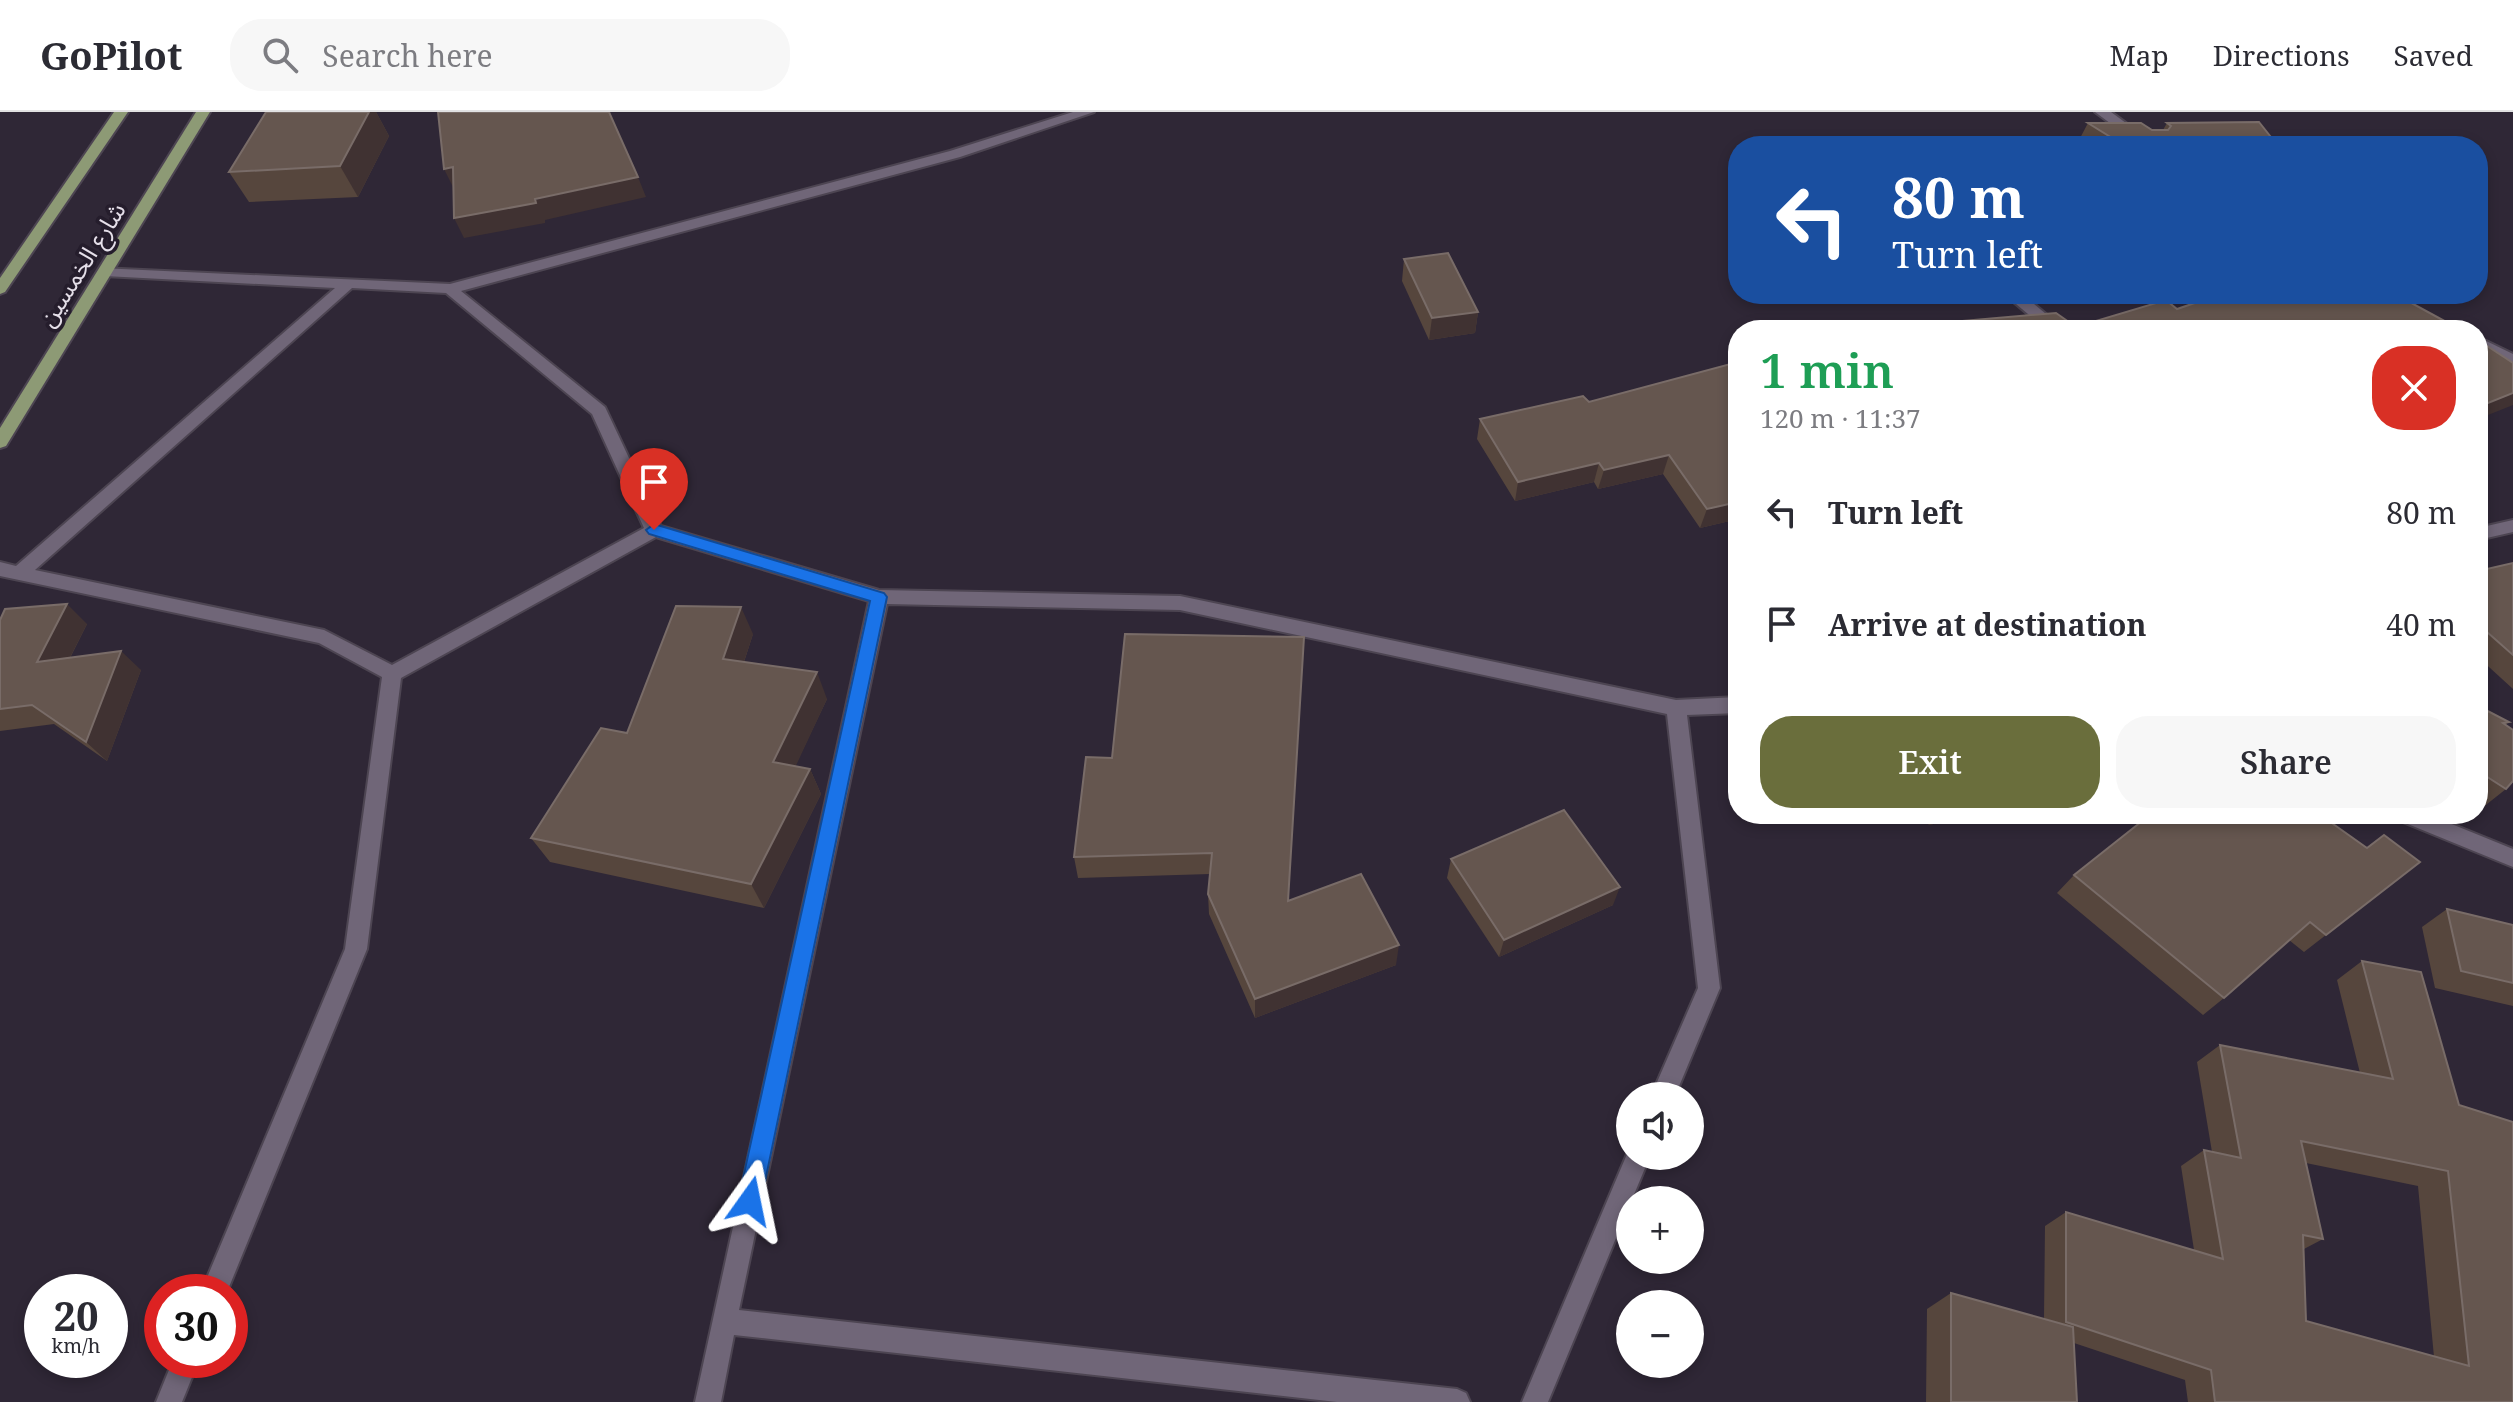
<!DOCTYPE html>
<meta charset="utf-8">
<style>
:root{--surface:#fff;--page:#f7f7f7;--text:#2b2b33;--muted:#7c7c81;--line:#e1e1e2;--accent:#6a6e3c}
body{margin:0;font-family:"Noto Serif","Noto Sans Arabic",serif;background:var(--page);color:var(--text);height:100vh;display:flex;flex-direction:column;font-size:30px;white-space:nowrap}
*{box-sizing:border-box;margin:0}
p{font-size:26px;color:var(--muted)}
.icon{flex:none;width:44px;height:44px;fill:none;stroke:currentColor;stroke-width:2;stroke-linecap:round;stroke-linejoin:round}
.map{position:relative;flex:1;overflow:hidden}
.panel{position:absolute;left:1728px;top:208px;width:760px;height:504px;display:flex;flex-direction:column;background:var(--surface);border-radius:32px;box-shadow:0 4px 12px #0003}
.panel>*{flex:none}
.guide{position:absolute;left:1728px;top:24px;width:760px;height:168px;border-radius:32px;box-shadow:0 4px 12px #0003;background:#1a4fa0;color:#fff;overflow:hidden}
.tools{position:absolute;left:1616px;top:970px;display:grid;gap:16px}
.tools a{display:grid;place-items:center;width:88px;height:88px;border-radius:50%;background:var(--surface);box-shadow:0 4px 12px #0003;font-size:40px}
.speed{position:absolute;left:24px;top:1162px;display:flex;gap:16px;font-size:40px;font-weight:700;text-align:center}
.speed>*{display:grid;place-content:center;width:104px;height:104px;border-radius:50%;background:var(--surface);box-shadow:0 4px 12px #0003;line-height:1}
.speed small{font-size:20px;font-weight:400}
.speed .limit{border:12px solid #d22;background:#fff;color:#111}
.pin{position:absolute;display:grid;place-items:center;width:68px;height:68px;color:#fff;margin:-82px -34px;border-radius:50% 50% 50% 0;rotate:-45deg;box-shadow:0 0 8px #0007}
.pin .icon{rotate:45deg}
.me{position:absolute;width:88px;margin:-44px;rotate:12deg;stroke-linejoin:round;filter:drop-shadow(0 0 6px #0008)}
.turn{display:flex;align-items:center;gap:28px;height:168px;padding:0 32px;font-size:36px}
.turn .icon{width:104px;height:104px;stroke-width:2.5}
.turn b{display:block;font-size:56px;line-height:68px}
.round{display:grid;place-items:center;flex:none;width:84px;height:84px;border-radius:32px;background:var(--page)}
.overview{display:flex;align-items:center;justify-content:space-between;height:136px;padding:0 32px}
h1{font-size:48px;font-weight:600;line-height:60px;color:#1e9e55}
.cta{display:flex;gap:16px;margin-top:auto;padding:16px 32px}
.cta a{flex:1;height:92px;border-radius:32px;background:var(--accent);color:#fff;font-size:32px;font-weight:600;line-height:92px;text-align:center}
.cta a+a{background:var(--page);color:var(--text)}
ul{padding:0;list-style:none}
li{display:flex;align-items:center;gap:24px;height:112px;padding:0 32px}
li div{flex:1}
li b{display:block;font-size:30px}
li em{font-style:normal}
header{display:flex;align-items:center;gap:48px;box-sizing:border-box;height:112px;padding:0 40px;background:var(--surface);border-bottom:2px solid var(--line)}
header strong{font-size:38px}
nav{display:flex;gap:44px;margin-inline-start:auto;font-size:28px}
.search{width:560px;height:72px;background:var(--page);display:flex;align-items:center;gap:20px;box-sizing:border-box;padding:0 28px;border-radius:32px;color:var(--muted);font-size:30px}
.map>svg:first-child{display:block}
.lines{fill:none;stroke-linecap:round;stroke-linejoin:round}
.minor-casing{stroke:#4d4552;stroke-width:4}
.major-casing{stroke:#4d4552;stroke-width:4}
.minor{fill:#706678;fill-rule:evenodd}
.major{fill:#8d9a75;fill-rule:evenodd}
.wall{fill:#56463d;fill-rule:evenodd}
.shaded-wall{fill:#403232}
.building{fill:#65564f;stroke:#796c68;stroke-width:2;fill-rule:evenodd}
.route{fill:#1a73e8;stroke:#114b97;stroke-width:2}
.labels{text-anchor:middle;dominant-baseline:central;stroke-width:7;stroke-linejoin:round;paint-order:stroke}
.far-street-label{font-size:24px;fill:#e5dfe9;stroke:#251d2c}
</style>
<header>
<strong>GoPilot</strong>
<div class="search"><svg class="icon" aria-label="search" viewBox="0 0 24 24"><circle cx="10" cy="10" r="6"/><path d="M15 15l6 6"/></svg>Search here</div>
<nav><a>Map</a><a>Directions</a><a>Saved</a></nav>
</header>
<div class="map">
<svg width="2513" height="1290" viewBox="0 0 2513 1290">
<rect width="100%" height="100%" fill="#2f2736"/>
<g class="lines">
<defs>
<g id="minor">
<path d="M 1073,0 L 1094,0 L 960,45 L 461,179 L 605,295 L 661,414 L 879,478 L 1180,484 L 1676,588 L 1738,585 L 1738,601 L 1687,603 L 1720,876 L 1675,984 L 1651,984 L 1698,876 L 1667,602 L 1180,498 L 887,492 L 739,1198 L 1457,1277 L 1466,1281 L 1470,1290 L 1337,1290 L 734,1223 L 721,1290 L 695,1290 L 869,489 L 656,425 L 401,566 L 367,837 L 227,1180 L 201,1180 L 345,837 L 382,565 L 319,531 L 0,464 L 0,450 L 16,454 L 335,176 L 105,164 L 100,162 L 100,156 L 450,172 L 950,39 ZM 352,176 L 446,181 L 592,302 L 644,416 L 392,553 L 324,518 L 35,458 Z"/>
<polygon points="2095,0 2111,0 2157,34 2141,34"/>
<polygon points="2004,182 2022,182 2065,218 2047,218"/>
<polygon points="2478,225 2513,242 2513,254 2478,237"/>
<polygon points="2513,408 2513,420 2478,428 2478,416"/>
<polygon points="2395,702 2427,702 2513,737 2513,755 2398,708"/>
<polygon points="1630,1035 1630,1044 1650,1044 1548,1290 1522,1290"/>
<polygon points="173,1248 199,1248 182,1290 156,1290"/>
</g>
<g id="major">
<polygon points="114,0 128,0 5,180 0,182 0,166"/>
<polygon points="196,0 210,0 6,334 0,336 0,316"/>
</g>
</defs>
<use href="#minor" class="minor-casing"/>
<use href="#major" class="major-casing"/>
<use href="#minor" class="minor"/>
<use href="#major" class="major"/>
</g>
<g class="wall">
<polygon points="266,0 376,0 389,24 358,85 249,90 229,60"/>
<polygon points="2088,11 2152,18 2163,18 2167,11 2278,34 2084,34 2078,30"/>
<polygon points="1404,147 1478,200 1475,221 1429,228 1402,169"/>
<polygon points="2177,197 2461,218 1935,218 1938,211 2076,215"/>
<polygon points="1738,250 1738,407 1700,416 1663,362 1598,377 1594,370 1515,389 1477,327 1480,307 1589,290"/>
<polygon points="2513,451 2513,577 2478,545 2478,459"/>
<polygon points="0,508 87,512 70,546 141,558 107,649 54,612 0,619"/>
<polygon points="753,522 744,550 827,587 795,654 810,657 821,682 764,796 550,750 531,726"/>
<polygon points="2478,594 2509,610 2505,613 2506,677 2482,696 2478,694"/>
<polygon points="1086,645 1288,788 1396,853 1255,906 1209,802 1208,782 1210,762 1078,766 1074,745"/>
<polygon points="1922,702 1976,702 1929,713"/>
<polygon points="2367,736 2420,750 2304,840 2289,828 2224,886 2203,903 2057,781 2074,763"/>
<polygon points="1451,747 1613,793 1499,845 1447,766"/>
<polygon points="2447,797 2513,813 2513,894 2435,876 2422,815"/>
<path d="M 2362,849 L 2421,860 L 2513,1290 L 2188,1290 L 2185,1268 L 2074,1231 L 2077,1290 L 1926,1290 L 1927,1197 L 1951,1181 L 2044,1207 L 2045,1114 L 2066,1100 L 2194,1138 L 2181,1054 L 2204,1038 L 2212,1040 L 2197,950 L 2220,933 L 2360,961 L 2337,868 ZM 2306,1051 L 2418,1074 L 2434,1245 L 2306,1209 L 2304,1137 L 2323,1127 Z"/>
</g>
<g class="shaded-wall">
<polygon points="369,0 376,0 389,24 358,85 340,54"/>
<polygon points="453,55 454,77 444,57"/>
<polygon points="638,65 646,85 545,108 545,111 464,126 454,106"/>
<polygon points="1478,200 1475,221 1429,228 1432,206"/>
<polygon points="2513,281 2513,293 2478,307 2478,295"/>
<polygon points="1669,343 1663,362 1598,377 1604,358"/>
<polygon points="1599,351 1594,370 1515,389 1518,370"/>
<polygon points="1738,390 1738,407 1700,416 1707,397"/>
<polygon points="67,492 87,512 58,569 37,550"/>
<polygon points="741,495 753,522 736,574 723,547"/>
<polygon points="121,539 141,558 107,649 86,630"/>
<polygon points="817,560 827,587 786,675 773,650"/>
<polygon points="810,657 821,682 764,796 751,772"/>
<polygon points="1936,702 1976,702 1929,713"/>
<polygon points="1620,775 1613,793 1499,845 1504,828"/>
<polygon points="1399,833 1396,853 1255,906 1255,887"/>
</g>
<g class="building">
<polygon points="266,0 369,0 340,54 229,60"/>
<polygon points="438,0 609,0 638,65 535,87 536,91 454,106 453,55 444,57"/>
<polygon points="2259,10 2278,34 2125,34 2088,11 2141,11 2152,18 2168,18 2171,14 2167,11"/>
<polygon points="1448,141 1478,200 1432,206 1404,147"/>
<polygon points="2221,182 2395,182 2461,218 1943,218 1938,211 2056,201 2076,215 2166,188 2177,197"/>
<polygon points="2478,228 2513,251 2513,281 2478,295"/>
<polygon points="1738,250 1738,390 1707,397 1669,343 1604,358 1599,351 1518,370 1480,307 1583,284 1589,290"/>
<polygon points="2513,451 2513,543 2478,512 2478,459"/>
<polygon points="67,492 37,550 121,539 86,630 32,593 0,597 0,508 5,497"/>
<polygon points="676,494 741,495 723,547 817,560 773,650 810,657 751,772 531,726 601,616 627,621"/>
<polygon points="1125,522 1304,525 1288,789 1361,762 1399,833 1255,887 1208,782 1212,741 1074,745 1086,645 1112,646"/>
<polygon points="2478,594 2509,610 2503,611 2513,618 2513,669 2506,677 2478,659"/>
<polygon points="1564,698 1620,775 1504,828 1451,747"/>
<polygon points="2151,702 2319,702 2367,736 2384,723 2420,750 2326,823 2310,810 2224,886 2074,763"/>
<polygon points="2447,797 2513,813 2513,871 2461,859"/>
<path d="M 2362,849 L 2421,860 L 2459,993 L 2513,1010 L 2513,1290 L 2215,1290 L 2211,1258 L 2066,1210 L 2066,1100 L 2223,1147 L 2204,1038 L 2241,1046 L 2220,933 L 2393,967 ZM 2301,1029 L 2448,1059 L 2469,1254 L 2306,1209 L 2303,1123 L 2323,1127 Z"/>
<polygon points="1951,1181 2073,1215 2077,1290 1951,1290"/>
</g>
<polygon class="route" points="654,412 884,481 887,485 761,1089 758,1097 750,1100 742,1097 738,1089 870,489 649,422 646,418"/>
<g class="labels">
<g class="far-street-label">
<text transform="translate(81 152) rotate(-58)">شارع الخمسين</text>
</g>
</g>
</svg>
<div class="tools">
<a><svg class="icon" aria-label="sound" viewBox="0 0 24 24"><path d="M4 9h4l5-4v14l-5-4H4zM17 9q2 3 0 6"/></svg></a>
<a>+</a>
<a>−</a>
</div>
<div class="speed"><div>20<small>km/h</small></div><div class="limit">30</div></div>
<div class="pin" style="left:654px;top:418px;background:#d93025"><svg class="icon" aria-label="arrive" viewBox="0 0 24 24"><path d="M6 21V4h12l-3 4 3 4H6"/></svg></div>
<svg class="me" style="left:750px;top:1089px" viewBox="-20 -20 40 40"><path d="M0-17L14 15 0 8-14 15z" fill="#1a73e8" stroke="#fff" stroke-width="4"/></svg>
<div class="guide">
<div class="turn"><svg class="icon" aria-label="left" viewBox="0 0 24 24"><path d="M17 20v-9H6M10 6l-5 5 5 5"/></svg><div><b>80 m</b>Turn left</div></div>
</div>
<section class="panel">
<div class="overview"><div><h1>1 min</h1><p>120 m · 11:37</p></div><a class="round" style="background:#d93025;color:#fff"><svg class="icon" aria-label="close" viewBox="0 0 24 24"><path d="M6 6l12 12M18 6L6 18"/></svg></a></div>
<ul>
<li><svg class="icon" aria-label="left" viewBox="0 0 24 24"><path d="M17 20v-9H6M10 6l-5 5 5 5"/></svg><div><b>Turn left</b></div><em>80 m</em></li>
<li><svg class="icon" aria-label="arrive" viewBox="0 0 24 24"><path d="M6 21V4h12l-3 4 3 4H6"/></svg><div><b>Arrive at destination</b></div><em>40 m</em></li>
</ul>
<div class="cta"><a>Exit</a><a>Share</a></div>
</section>
</div>
